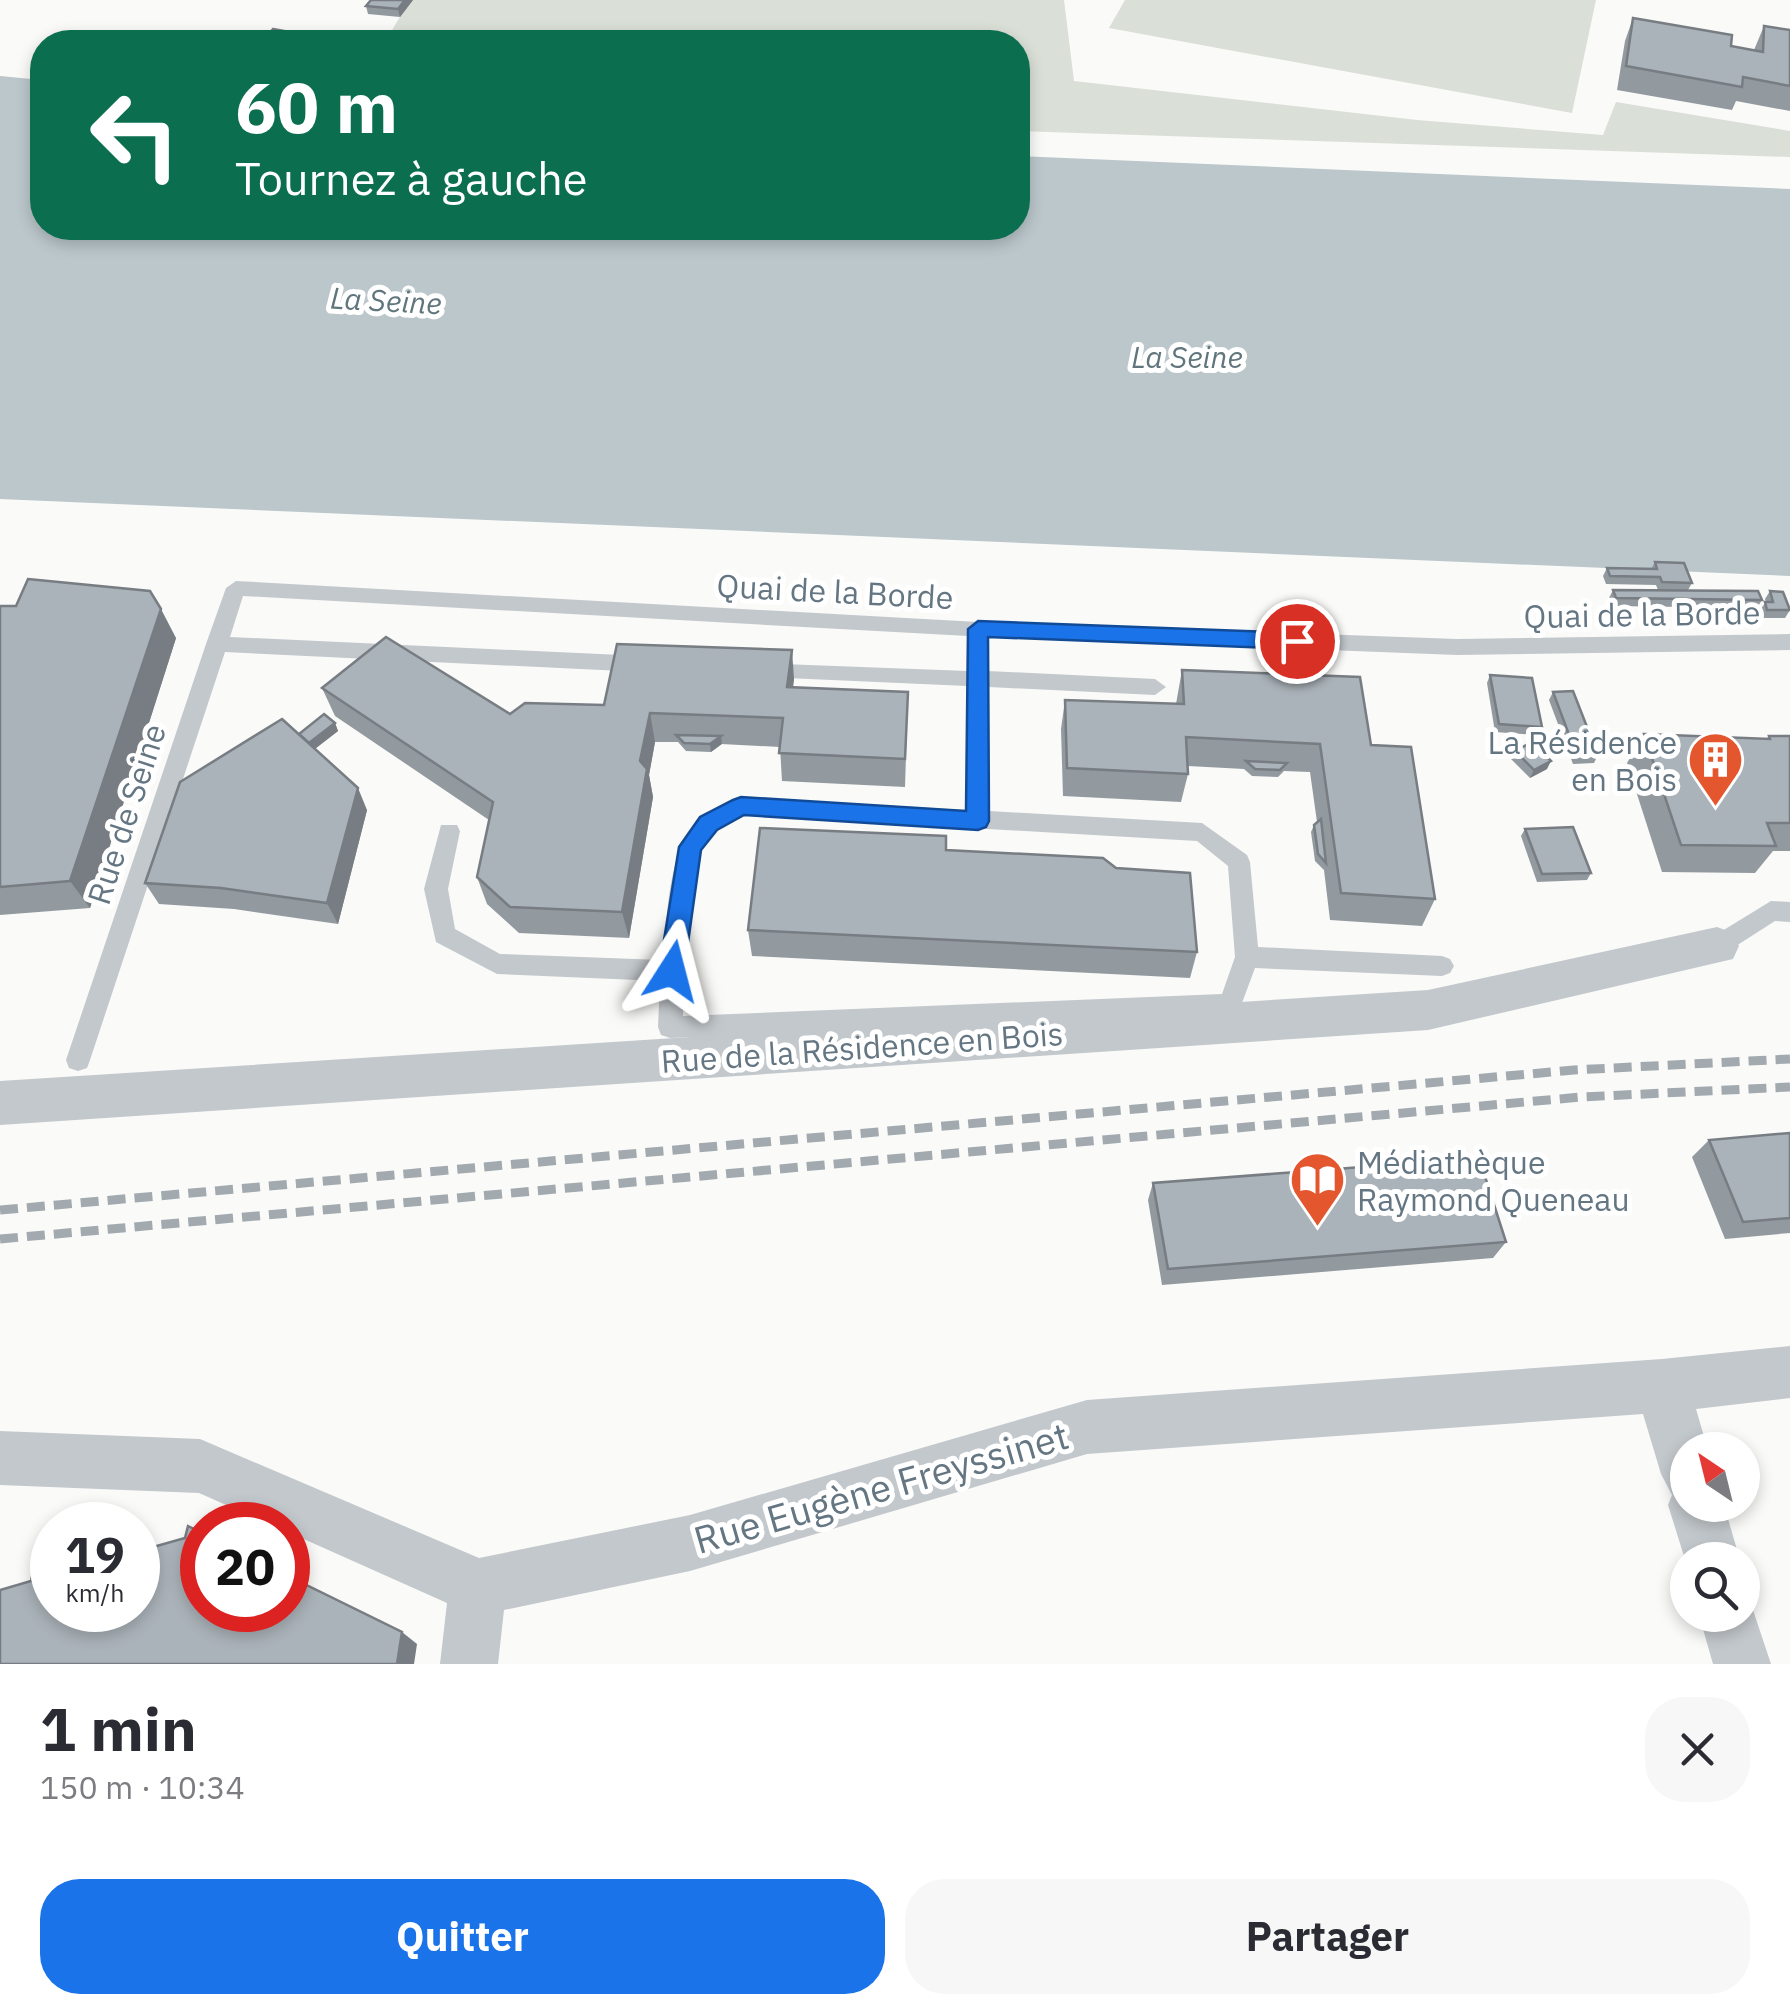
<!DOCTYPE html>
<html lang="fr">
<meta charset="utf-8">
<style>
:root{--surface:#fff;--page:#f7f7f7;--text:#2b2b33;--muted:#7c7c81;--accent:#1a73e8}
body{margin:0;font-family:"IBM Plex Sans",sans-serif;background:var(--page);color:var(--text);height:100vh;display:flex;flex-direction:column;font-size:38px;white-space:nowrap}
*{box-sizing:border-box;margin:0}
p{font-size:32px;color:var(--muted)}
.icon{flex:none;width:55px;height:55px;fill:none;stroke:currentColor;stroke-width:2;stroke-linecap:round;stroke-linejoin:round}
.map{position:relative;height:1664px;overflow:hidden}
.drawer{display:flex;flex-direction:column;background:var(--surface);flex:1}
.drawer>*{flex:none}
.top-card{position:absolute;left:30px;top:30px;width:1000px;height:210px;border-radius:40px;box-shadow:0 5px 15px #0003;background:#0b6e4f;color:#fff;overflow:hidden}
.needle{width:65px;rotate:325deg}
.tools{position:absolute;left:1670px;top:1432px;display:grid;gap:20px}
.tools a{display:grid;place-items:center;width:90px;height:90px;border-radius:50%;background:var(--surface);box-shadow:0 5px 15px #0003;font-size:50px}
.speed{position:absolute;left:30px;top:1502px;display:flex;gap:20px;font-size:50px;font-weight:700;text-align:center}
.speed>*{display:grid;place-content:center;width:130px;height:130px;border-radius:50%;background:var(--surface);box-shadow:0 5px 15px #0003;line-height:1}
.speed small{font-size:25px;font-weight:400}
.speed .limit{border:15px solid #d22;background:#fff;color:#111}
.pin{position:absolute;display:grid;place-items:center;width:85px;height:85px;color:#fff;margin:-42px;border:5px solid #fff;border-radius:50%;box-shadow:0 2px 10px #0007}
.me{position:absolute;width:110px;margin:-55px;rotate:9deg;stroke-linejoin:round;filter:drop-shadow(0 0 8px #0008)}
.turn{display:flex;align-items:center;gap:35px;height:210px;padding:0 40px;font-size:45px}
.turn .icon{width:130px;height:130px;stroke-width:2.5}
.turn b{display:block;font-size:70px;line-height:85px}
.round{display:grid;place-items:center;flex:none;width:105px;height:105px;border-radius:40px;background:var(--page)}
.summary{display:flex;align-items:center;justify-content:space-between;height:170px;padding:0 40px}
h1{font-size:60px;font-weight:800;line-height:75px}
.action{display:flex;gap:20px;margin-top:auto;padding:20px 40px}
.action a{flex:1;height:115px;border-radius:40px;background:var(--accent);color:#fff;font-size:40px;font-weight:800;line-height:115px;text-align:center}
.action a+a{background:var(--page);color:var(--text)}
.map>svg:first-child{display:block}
.green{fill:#dadfd7}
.water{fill:#bbc7cb}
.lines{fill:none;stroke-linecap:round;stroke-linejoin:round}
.service{fill:#c3c8cc;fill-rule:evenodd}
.minor{fill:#c3c8cc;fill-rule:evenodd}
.rail{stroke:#a2aab0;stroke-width:9;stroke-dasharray:18 9;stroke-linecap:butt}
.wall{fill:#929a9f}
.shaded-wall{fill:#777d82}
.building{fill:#aab3b9;stroke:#777d82;stroke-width:2.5}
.route{fill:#1a73e8;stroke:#114b97;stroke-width:2.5}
.labels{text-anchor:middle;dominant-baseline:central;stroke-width:10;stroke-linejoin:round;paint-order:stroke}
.far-water-label{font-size:30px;font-style:italic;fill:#60757c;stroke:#fff}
.street-label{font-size:32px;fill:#657683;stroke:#fff}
.poi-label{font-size:32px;fill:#657683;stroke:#fff;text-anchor:end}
.near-street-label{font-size:38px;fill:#657683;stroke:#fff}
</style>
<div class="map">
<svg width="1790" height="1664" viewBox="0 0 1790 1664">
<rect width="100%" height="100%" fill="#fafaf8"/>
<g class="green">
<polygon points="410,0 1064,0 1074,81 1417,120 1603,135 1616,102 1790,131 1790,157 1018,131 1018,42 385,42"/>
<polygon points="1125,0 1596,0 1572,113 1109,28"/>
</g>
<polygon class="water" points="0,76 42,80 42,228 1018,228 1018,156 1790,189 1790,576 0,499"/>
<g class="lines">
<g class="service">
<path d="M 236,581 L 978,622 L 1457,639 L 1790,634 L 1790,650 L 1457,655 L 988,637 L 988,671 L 1155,679 L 1166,687 L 1155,695 L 989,687 L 989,811 L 1202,823 L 1247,855 L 1250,862 L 1258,947 L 1442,956 L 1450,959 L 1454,966 L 1450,973 L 1442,976 L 1255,968 L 1239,1011 L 1230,1015 L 670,1038 L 661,1035 L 658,1027 L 660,981 L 497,974 L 436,942 L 424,889 L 441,825 L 457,825 L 460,831 L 448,889 L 455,929 L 500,954 L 662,960 C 672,892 663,823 741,797 L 967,810 L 967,686 L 764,677 L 754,669 L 757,663 L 968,671 L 968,636 L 243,596 L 230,637 L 643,656 L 653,664 L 643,672 L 225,652 L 90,1060 L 87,1068 L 78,1071 L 69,1068 L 66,1060 L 206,644 L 226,588 ZM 744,815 L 1197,841 L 1228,866 L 1235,957 L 1222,994 L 683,1016 L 684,971 L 701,850 L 716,830 Z"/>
<polygon points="1771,901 1790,902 1790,922 1775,921 1725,953 1717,956 1709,953 1705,946 1709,939"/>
</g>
<g class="minor">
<polygon points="1717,927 1733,933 1739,946 1733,959 1428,1030 0,1125 0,1081 1428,990"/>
<polygon points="1790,1346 1790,1398 1696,1409 1708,1450 1688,1450 1688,1505 1724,1505 1740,1560 1688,1560 1688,1569 1668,1505 1672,1495 1661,1474 1643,1414 1087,1454 690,1571 504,1610 498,1664 440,1664 447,1603 288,1532 288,1525 271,1525 199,1493 0,1485 0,1431 200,1439 479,1558 690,1515 1087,1400 1662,1359"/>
<polygon points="1742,1592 1748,1595 1771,1664 1713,1664 1699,1615 1742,1615"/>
</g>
<g class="rail">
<polyline points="0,1210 1574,1070 1790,1059"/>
<polyline points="0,1239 1581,1097 1790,1087"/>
</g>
</g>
<g class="wall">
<polygon points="413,0 400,17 368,14 366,6"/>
<polygon points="1633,18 1731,46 1754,50 1764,26 1790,30 1790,111 1736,101 1732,110 1617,90 1625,41"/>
<polygon points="1655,562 1692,583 1688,590 1762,600 1757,608 1612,606 1609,598 1613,590 1658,590 1656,585 1606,584 1603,576 1607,568 1651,569"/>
<polygon points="1770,591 1790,610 1785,618 1762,618 1760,610 1766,602 1765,599"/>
<polygon points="0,606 176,638 90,908 0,915"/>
<polygon points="1182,670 1371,745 1435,899 1422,926 1330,920 1324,870 1315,861 1311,832 1314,825 1317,822 1310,772 1284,771 1278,777 1252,776 1244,769 1188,766 1188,774 1181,802 1063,796 1061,729 1065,700 1176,704"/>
<polygon points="1490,675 1542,727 1538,735 1495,732 1487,683"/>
<polygon points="794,679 793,687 908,692 905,787 782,781 780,747 721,744 711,752 686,751 678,742 655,742 649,775 653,797 629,938 519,933 487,904 477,877 489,820 335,716 322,688 510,714 604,705"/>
<polygon points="1553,692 1598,755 1594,763 1573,764 1549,700"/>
<polygon points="335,723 338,731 315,749 367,810 338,924 234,909 159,904 145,883 299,734"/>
<polygon points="1644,734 1766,739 1769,736 1790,736 1790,851 1773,851 1755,873 1662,872 1627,763"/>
<polygon points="1515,751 1547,769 1530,778 1511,759"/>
<polygon points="1525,829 1591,873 1587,880 1537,882 1521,836"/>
<polygon points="946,850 1197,952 1190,978 752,956 748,930"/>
<polygon points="1790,1133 1790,1233 1725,1239 1692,1157 1709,1140"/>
<polygon points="1153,1183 1506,1242 1493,1258 1162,1285 1148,1200"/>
</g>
<g class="shaded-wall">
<polygon points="405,0 413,0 400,17 398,9"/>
<polygon points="161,609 176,638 90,908 70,881"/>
<polygon points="792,650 794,679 789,715 787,687"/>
<polygon points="650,713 655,742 649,775 653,797 629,938 622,912 640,761"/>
<polygon points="335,723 338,731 312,751 308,743"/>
<polygon points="721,736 722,744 711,752 710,744"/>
<polygon points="1551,761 1547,769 1530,778 1534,770"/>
<polygon points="358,788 367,810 338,924 327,903"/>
<polygon points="402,1632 417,1644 414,1664 397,1664"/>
</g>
<g class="building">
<polygon points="371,0 405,0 398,9 366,6"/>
<polygon points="1633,18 1732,35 1731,46 1763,52 1764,26 1790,30 1790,86 1743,77 1742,87 1626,66"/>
<polygon points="273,29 344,42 262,42"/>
<polygon points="1655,562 1684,563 1692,583 1662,582 1660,577 1610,576 1607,568 1657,569"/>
<polygon points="28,579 150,591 161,609 70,881 0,887 0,606 16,606"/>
<polygon points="1613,590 1758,591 1762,600 1616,598"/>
<polygon points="1770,591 1783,592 1790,610 1767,610 1765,602 1773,602"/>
<polygon points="386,637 510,714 525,703 604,705 617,644 792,650 787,687 908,692 905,759 779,753 783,718 650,713 640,761 647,769 622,912 510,907 477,877 493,802 322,688"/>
<polygon points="1182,670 1360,677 1371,745 1411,747 1435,899 1341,893 1320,744 1186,737 1188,774 1067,768 1065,700 1184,704"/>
<polygon points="1490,675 1532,678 1542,727 1499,724"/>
<polygon points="1573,691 1598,755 1577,756 1553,692"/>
<polygon points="324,714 335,723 309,743 299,734"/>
<polygon points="282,719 358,788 327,903 221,888 145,883 180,782"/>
<polygon points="1644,734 1770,739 1769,736 1790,736 1790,823 1767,823 1776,846 1681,845"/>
<polygon points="676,735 721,736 710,744 684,743"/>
<polygon points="1532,742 1551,761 1534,770 1515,751"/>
<polygon points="1246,761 1287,763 1280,770 1255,769"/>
<polygon points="1321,819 1326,863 1318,854 1314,825"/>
<polygon points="1573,827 1591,873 1542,874 1525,829"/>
<polygon points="760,828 946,836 946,850 1103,858 1116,868 1190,873 1197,952 748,930"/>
<polygon points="1790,1133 1790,1218 1743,1222 1709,1140"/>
<polygon points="1479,1158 1506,1242 1168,1269 1153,1183"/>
<polygon points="188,1526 202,1533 202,1610 288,1610 288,1576 402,1632 397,1664 0,1664 0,1590 31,1581 34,1568 52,1578 52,1610 138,1610 138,1560 143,1563 146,1549 185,1538"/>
</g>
<polygon class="route" points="978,621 1297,633 1308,641 1297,649 988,637 989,821 986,827 978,830 744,815 717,830 701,850 684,971 680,978 672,981 663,978 659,971 679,847 700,817 733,800 741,797 966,811 968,629"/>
<defs>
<symbol id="building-pin" viewBox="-11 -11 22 30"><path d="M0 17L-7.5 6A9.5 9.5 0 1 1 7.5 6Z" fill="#e4572e" stroke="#fff"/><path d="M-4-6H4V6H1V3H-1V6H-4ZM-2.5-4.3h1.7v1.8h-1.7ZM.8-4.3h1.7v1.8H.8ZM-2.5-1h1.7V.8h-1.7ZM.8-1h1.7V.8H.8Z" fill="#fff"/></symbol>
<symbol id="library-pin" viewBox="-11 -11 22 30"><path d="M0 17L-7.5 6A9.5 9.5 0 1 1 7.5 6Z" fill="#e4572e" stroke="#fff"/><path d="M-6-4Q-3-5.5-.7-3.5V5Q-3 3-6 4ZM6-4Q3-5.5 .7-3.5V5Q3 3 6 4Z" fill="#fff"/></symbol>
</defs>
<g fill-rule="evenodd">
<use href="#building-pin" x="1684" y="728" width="63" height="86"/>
<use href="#library-pin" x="1286" y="1148" width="63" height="86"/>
</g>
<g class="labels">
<g class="far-water-label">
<text transform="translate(386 300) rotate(3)">La Seine</text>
<text x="1187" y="356">La Seine</text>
</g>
<g class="street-label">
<text transform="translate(835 591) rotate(3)">Quai de la Borde</text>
<text transform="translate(1642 614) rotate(-1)">Quai de la Borde</text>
<text transform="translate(126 814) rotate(-72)">Rue de Seine</text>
<text transform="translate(862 1047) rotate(-4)">Rue de la Résidence en Bois</text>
</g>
<g class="poi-label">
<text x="1677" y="742">La Résidence<tspan x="1677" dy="37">en Bois</tspan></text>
<text x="1357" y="1162" text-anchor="start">Médiathèque<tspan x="1357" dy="37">Raymond Queneau</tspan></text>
</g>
<g class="near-street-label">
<text transform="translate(881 1487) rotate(-16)">Rue Eugène Freyssinet</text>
</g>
</g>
</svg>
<div class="tools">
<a><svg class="needle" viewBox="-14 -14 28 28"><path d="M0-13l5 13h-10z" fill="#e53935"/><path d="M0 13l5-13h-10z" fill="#7c7c81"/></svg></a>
<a><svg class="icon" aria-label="search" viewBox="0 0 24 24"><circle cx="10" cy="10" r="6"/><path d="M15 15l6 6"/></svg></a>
</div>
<div class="speed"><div>19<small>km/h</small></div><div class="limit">20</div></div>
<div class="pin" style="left:1297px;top:641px;background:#d93025"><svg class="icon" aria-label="arrive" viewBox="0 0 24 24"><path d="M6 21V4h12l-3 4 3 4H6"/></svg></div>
<svg class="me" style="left:672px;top:971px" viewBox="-20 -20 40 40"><path d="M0-17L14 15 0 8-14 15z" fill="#1a73e8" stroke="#fff" stroke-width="4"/></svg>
<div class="top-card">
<div class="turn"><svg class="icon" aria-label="left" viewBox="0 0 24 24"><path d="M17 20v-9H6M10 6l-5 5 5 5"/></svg><div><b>60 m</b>Tournez à gauche</div></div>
</div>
</div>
<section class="drawer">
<div class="summary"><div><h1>1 min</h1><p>150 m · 10:34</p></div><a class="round"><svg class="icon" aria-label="close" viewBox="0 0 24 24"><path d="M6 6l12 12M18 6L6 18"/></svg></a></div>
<div class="action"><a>Quitter</a><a>Partager</a></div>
</section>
